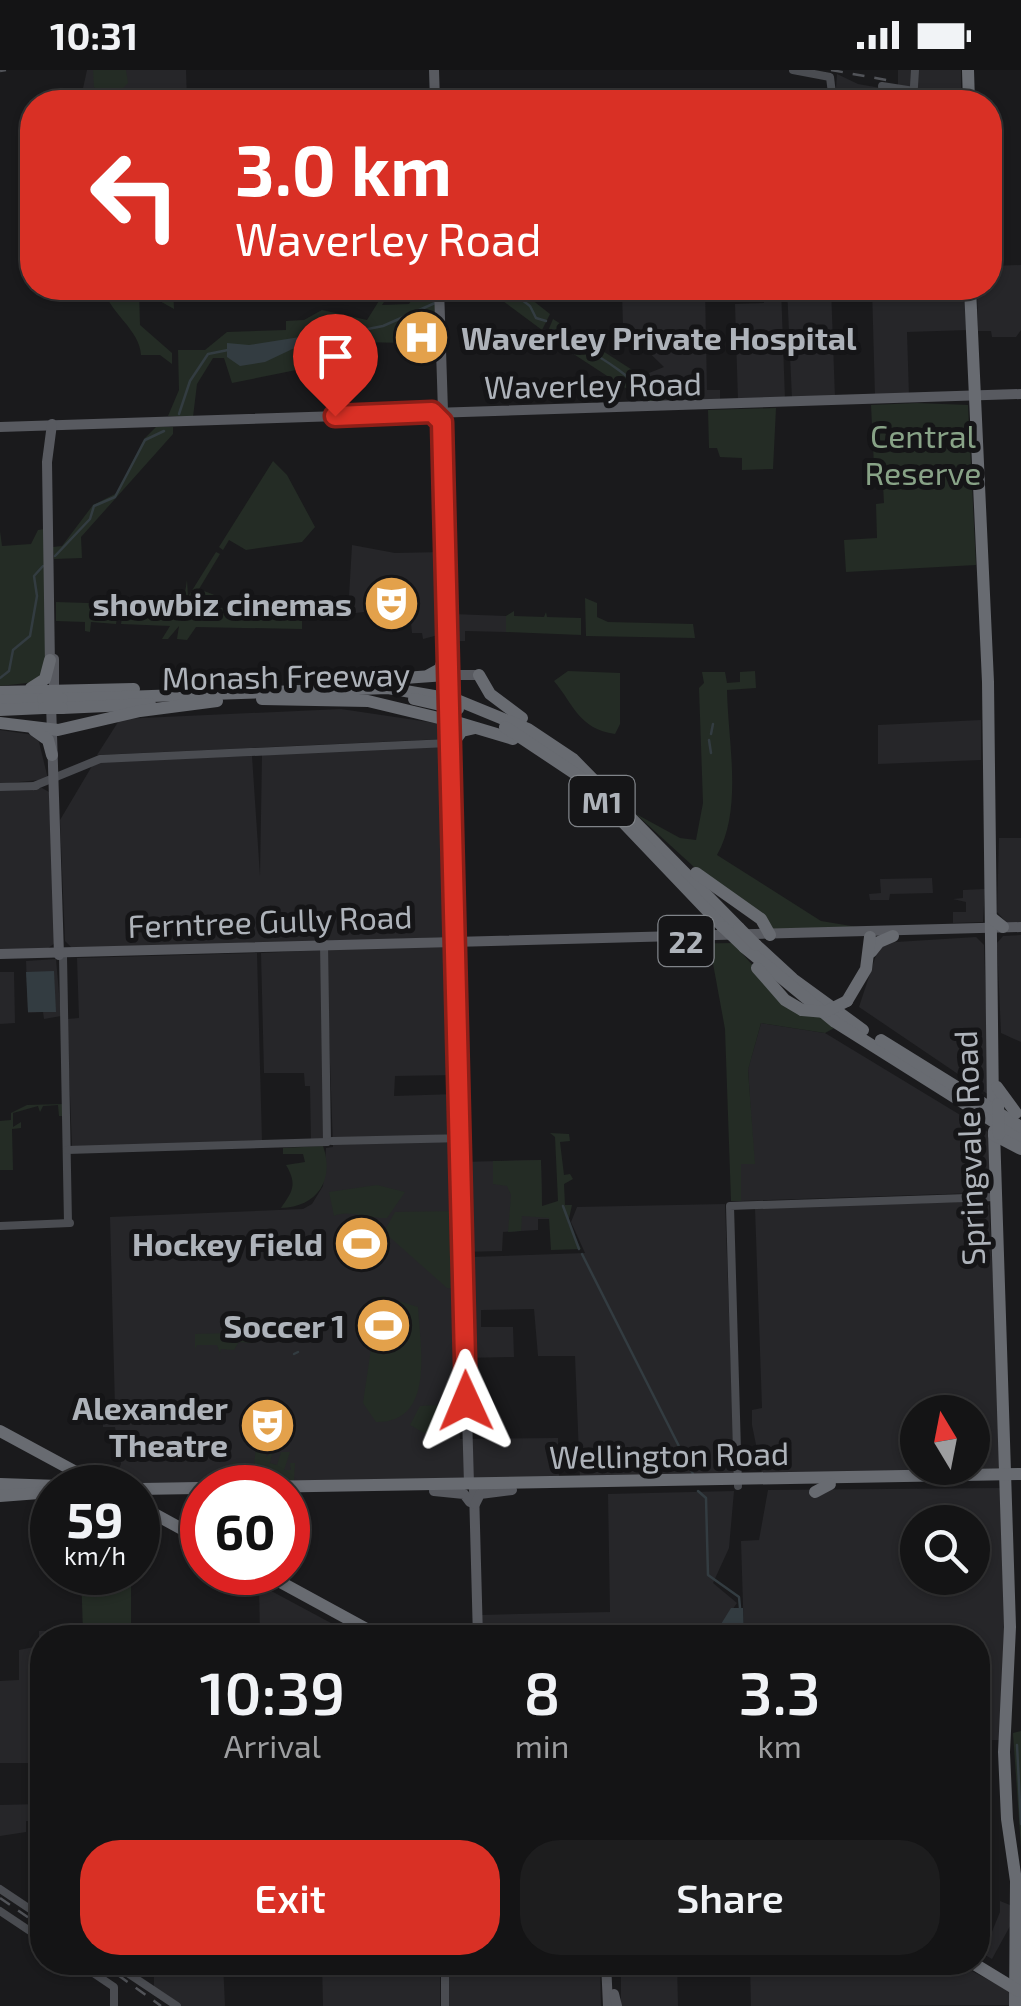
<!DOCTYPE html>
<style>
:root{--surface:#141415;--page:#1d1d1e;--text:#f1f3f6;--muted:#9d9ea0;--line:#333334;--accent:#d93025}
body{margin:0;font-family:"Exo 2",sans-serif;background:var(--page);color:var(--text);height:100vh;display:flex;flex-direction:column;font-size:38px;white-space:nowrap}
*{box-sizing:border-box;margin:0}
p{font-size:32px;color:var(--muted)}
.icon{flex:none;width:55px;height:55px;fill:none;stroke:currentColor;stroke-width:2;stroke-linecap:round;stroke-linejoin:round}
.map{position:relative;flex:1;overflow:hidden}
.panel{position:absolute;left:30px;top:1555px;width:960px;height:350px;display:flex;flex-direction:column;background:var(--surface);border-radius:40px;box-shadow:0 2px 8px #0004,0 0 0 2px var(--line)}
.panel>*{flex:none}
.banner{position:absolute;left:20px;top:20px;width:982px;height:210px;border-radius:40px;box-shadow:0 2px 8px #0004,0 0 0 2px var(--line);background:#d93025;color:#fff;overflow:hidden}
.needle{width:65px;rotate:350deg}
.buttons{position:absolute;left:900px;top:1325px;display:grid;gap:20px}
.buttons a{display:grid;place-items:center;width:90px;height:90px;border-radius:50%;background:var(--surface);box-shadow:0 2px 8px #0004,0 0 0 2px var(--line);font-size:50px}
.speed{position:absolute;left:30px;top:1395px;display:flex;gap:20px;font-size:50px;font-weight:700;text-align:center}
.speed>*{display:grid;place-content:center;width:130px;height:130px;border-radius:50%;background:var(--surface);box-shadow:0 2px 8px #0004,0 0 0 2px var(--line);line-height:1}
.speed small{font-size:25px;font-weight:400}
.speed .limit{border:15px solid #d22;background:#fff;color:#111}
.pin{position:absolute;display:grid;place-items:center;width:85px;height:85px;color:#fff;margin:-102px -42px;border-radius:50% 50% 50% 0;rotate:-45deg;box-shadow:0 0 10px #0007}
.pin .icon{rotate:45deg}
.me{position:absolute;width:110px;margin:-55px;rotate:359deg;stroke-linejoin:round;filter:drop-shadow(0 0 8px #0008)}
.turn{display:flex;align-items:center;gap:35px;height:210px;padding:0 50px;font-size:45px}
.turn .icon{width:130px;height:130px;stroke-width:2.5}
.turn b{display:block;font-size:70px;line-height:85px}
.eta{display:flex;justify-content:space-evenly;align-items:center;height:170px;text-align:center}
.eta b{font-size:60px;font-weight:600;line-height:70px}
.action{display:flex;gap:20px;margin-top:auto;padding:20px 50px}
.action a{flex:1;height:115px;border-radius:40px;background:var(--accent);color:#fff;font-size:40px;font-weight:600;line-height:115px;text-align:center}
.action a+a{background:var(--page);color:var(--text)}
.status{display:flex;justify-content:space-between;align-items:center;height:70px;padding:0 50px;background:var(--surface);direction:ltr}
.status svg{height:28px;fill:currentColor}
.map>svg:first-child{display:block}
.built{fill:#262629;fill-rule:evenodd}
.green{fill:#242c25}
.water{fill:#333c41}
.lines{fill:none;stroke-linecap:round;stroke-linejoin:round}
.stream{stroke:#333c41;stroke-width:2.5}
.secondary{stroke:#4a4c51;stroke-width:8}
.primary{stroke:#585a60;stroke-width:10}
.highway{stroke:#686b71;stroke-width:12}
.rail{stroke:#515358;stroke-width:2.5;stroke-dasharray:12 10;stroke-linecap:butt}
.primary-bridge{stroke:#585a60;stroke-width:10}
.highway-bridge{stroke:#686b71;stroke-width:12}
.route-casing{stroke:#8d1f18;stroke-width:25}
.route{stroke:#d93025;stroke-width:18}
.labels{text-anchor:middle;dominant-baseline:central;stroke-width:10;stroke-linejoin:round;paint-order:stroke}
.shield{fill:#151517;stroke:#808489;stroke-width:2.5}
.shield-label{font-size:30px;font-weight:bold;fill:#aeb3ba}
.poi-label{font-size:32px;font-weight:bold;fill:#aeb3ba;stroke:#151517;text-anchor:end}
.street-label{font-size:32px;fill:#aeb3ba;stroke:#151517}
.park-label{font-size:32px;fill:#88a387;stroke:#151517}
</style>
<div class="status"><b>10:31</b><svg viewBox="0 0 49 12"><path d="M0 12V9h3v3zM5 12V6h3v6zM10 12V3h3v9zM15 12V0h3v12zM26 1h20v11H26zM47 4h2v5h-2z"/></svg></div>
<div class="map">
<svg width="1021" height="1936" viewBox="0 0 1021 1936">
<rect width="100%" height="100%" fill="#1a1a1c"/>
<g class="built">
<polygon points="87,0 186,0 187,32 80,32"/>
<polygon points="898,0 961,0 961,32 835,32 837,4 858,14 898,21"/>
<polygon points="1021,195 1021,260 1016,267 992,267 991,261 978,261 977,218 990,218 990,196"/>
<polygon points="705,218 707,320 720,320 720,332 663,332 665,320 644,305 664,297 623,257 622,222"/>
<polygon points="764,218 781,218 785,329 738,331 735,234 764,233"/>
<polygon points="787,218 831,218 835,328 792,329"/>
<polygon points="872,218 905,218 906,231 968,228 969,260 907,262 909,326 875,327"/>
<polygon points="422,243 436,243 437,283 403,285 408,262 422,250"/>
<polygon points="352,475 395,483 444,482 442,564 423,569 422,563 412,563 410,543 387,539 348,544"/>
<polygon points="452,544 506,546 506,562 465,561 465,571 453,571"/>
<polygon points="341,639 442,654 444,669 97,685 120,649"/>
<polygon points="981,650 981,690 878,694 878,655"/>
<polygon points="0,660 34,665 39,672 48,709 0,714"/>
<polygon points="445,676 451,860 443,867 262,875 72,878 65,871 60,750 95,691 252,686 260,806 262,685"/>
<polygon points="42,718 49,722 55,873 47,879 0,881 0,720"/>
<polygon points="999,768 1021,768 1021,853 1007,853 997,842"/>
<polygon points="932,808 933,823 890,824 889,830 870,830 869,824 881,823 880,809"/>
<polygon points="985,819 983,852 953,853 953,842 966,842 966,832 953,829 963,828 963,820"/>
<polygon points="1021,865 1021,972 1001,963 997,873 1003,866"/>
<polygon points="976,867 984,875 989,1025 859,937 880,873"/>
<polygon points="453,875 457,1005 395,1006 394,1026 456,1024 457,1064 395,1067 459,1071 460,1092 541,1090 542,1136 560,1136 550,1149 538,1149 538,1160 503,1162 502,1181 461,1182 463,1238 472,1237 471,1187 585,1183 571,1152 577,1137 725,1134 735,1407 580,1410 575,1286 538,1286 534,1239 481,1240 481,1257 513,1257 514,1287 464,1288 457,1334 460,1369 558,1368 559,1407 128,1413 117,1403 121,1394 115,1357 103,1357 102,1339 115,1338 110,1147 303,1139 312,1134 323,1116 326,1078 333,1077 326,879"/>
<polygon points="323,880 328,1067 311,1072 310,1016 305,1016 304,1003 264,1003 261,883"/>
<polygon points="257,883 262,1072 72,1077 67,949 79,948 77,888"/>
<polygon points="56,889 61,946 44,949 43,942 28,943 26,891"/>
<polygon points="0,902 14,902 15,953 0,954"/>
<polygon points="761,953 825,963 990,1063 989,1117 975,1123 741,1131 741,1094 754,1094 748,999"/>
<path d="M 961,1132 L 989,1135 L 1003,1394 L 998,1398 L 762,1404 L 752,1355 L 752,1340 L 762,1338 L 755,1138 ZM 918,1342 L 972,1342 L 972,1398 L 918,1398 Z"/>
<path d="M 1002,1418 L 1006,1557 L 1001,1670 L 978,1670 L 978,1568 L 744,1567 L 741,1471 L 759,1470 L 768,1420 ZM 918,1452 L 972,1452 L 972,1508 L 918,1508 Z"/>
<polygon points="734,1421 729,1478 713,1513 737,1533 713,1567 482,1567 481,1545 610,1542 608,1424"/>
<polygon points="259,1515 275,1523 357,1567 260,1567"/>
<polygon points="39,1561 82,1561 83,1567 42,1568 42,1693 0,1693 0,1611 19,1610 19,1580 39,1576"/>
<polygon points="42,1734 42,1751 26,1751 26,1762 0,1766 0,1735"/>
<polygon points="1000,1831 1015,1837 1015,1847 992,1889 978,1881 978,1873 987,1874 1000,1842"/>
<polygon points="154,1893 223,1893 225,1936 182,1936 154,1918"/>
<polygon points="322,1893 440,1893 440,1936 323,1936"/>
<polygon points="448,1893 600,1893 601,1936 449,1936"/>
<polygon points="621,1893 677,1893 678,1936 621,1936"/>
<polygon points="750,1893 957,1893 1013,1923 1009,1935 751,1936"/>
</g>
<g class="green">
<polygon points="93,0 126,0 128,13 119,22 100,24 94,17"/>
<path d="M 103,218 L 173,218 L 174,239 L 158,230 L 156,220 L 139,222 L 140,255 L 172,283 L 172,294 L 160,285 L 141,285 C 140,260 109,242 103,218 Z"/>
<polygon points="387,218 393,218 382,235 409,234 414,226 435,225 436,243 423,243 422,250 408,262 408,273 358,272 329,316 325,310 336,292 232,313 224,288 213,288 197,314 193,347 168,346 179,320 178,280 205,280 227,262 286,260 286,251 304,250 322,240 367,250"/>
<polygon points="499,218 517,218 550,244 542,260 503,231"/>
<polygon points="553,249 665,321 662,332 650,334 546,266"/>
<polygon points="917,333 968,335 976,495 846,502 844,470 877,468 876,434 884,433 883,415 875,416 871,335"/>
<polygon points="776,338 773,399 742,400 742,388 720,387 717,378 709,378 708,340"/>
<polygon points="156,357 173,357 173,364 81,467 82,488 54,489 53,477 62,476 93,435 117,423 144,369"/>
<polygon points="273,391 287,405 315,457 302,472 246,480 229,470 223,480 219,477"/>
<polygon points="45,459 46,598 36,612 0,616 0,461 2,476 31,474 38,460"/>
<polygon points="216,482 220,484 199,519 217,526 216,538 343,540 343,546 302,548 302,559 196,557 187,570 177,569 179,556 168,569 162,569 170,556 121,554 124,534 183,536 187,510 188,527"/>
<polygon points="585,528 597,533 597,547 608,552 693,554 695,568 586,566"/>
<polygon points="56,532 119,534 116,554 91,552 90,562 85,561 85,552 56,551"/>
<polygon points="514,541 514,546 544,547 546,542 547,547 581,548 581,565 506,562 506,546"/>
<path d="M 568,601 L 620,603 L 620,654 L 615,664 C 579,659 574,635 554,611 Z"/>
<path d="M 755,601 L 756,618 L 727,620 C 728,672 743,739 717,785 L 821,851 L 863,858 L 772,860 L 705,807 L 636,744 L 680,768 L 696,770 L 703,733 L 699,618 L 704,613 L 702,602 L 725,602 L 727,613 L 740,612 L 740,602 Z"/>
<polygon points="733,873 784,931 819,944 836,957 825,963 761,953 748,1000 755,1094 741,1094 741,1131 731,1131 725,959 712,888 675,880 676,874"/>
<polygon points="64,1034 64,1046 59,1046 58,1035 43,1036 40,1042 38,1036 13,1043 13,1057 21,1052 21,1058 12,1059 13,1100 0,1100 0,1051 11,1050 11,1043 27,1035"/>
<polygon points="550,1063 569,1064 570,1071 560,1072 564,1105 570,1104 573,1109 564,1114 565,1135 572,1135 568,1153 581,1179 551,1180 549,1148 522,1146 521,1161 508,1162 511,1125 507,1116 493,1114 493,1091 541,1090 542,1136 558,1131 555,1067"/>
<path d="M 323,1076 C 335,1110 317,1137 281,1138 C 292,1122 298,1115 286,1095 L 305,1092 L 303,1084 L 283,1084 L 283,1078 Z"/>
<path d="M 377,1115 L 405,1122 L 387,1148 C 369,1149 349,1139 334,1146 L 329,1122 Z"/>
<polygon points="458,1141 460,1219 447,1218 384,1162 395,1142"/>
<polygon points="364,1154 378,1184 361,1192 346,1163"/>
<path d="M 382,1226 L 418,1237 C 420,1276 436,1353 376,1352 L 363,1333 L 373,1265 L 372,1230 Z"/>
<polygon points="234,1246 259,1249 251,1273 239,1272 234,1280 221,1279 220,1283 217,1275 197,1275 195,1279 195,1264 231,1263"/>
<polygon points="455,1334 459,1351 452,1360 424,1363 410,1355 420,1336"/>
<polygon points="256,1377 266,1379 266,1387 273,1380 270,1393 277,1395 281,1382 290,1382 284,1400 291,1400 290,1393 295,1393 294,1411 249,1412 253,1397 247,1412 221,1410 222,1405 233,1402 232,1392 254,1395"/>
<path d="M 81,1503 L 131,1503 L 131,1562 C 115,1570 98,1570 83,1562 Z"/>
<polygon points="1021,1661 1021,1778 1013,1663"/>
</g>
<g class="water">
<polygon points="319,264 345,264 303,274 265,292 240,296 227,287 227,273 249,275"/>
<polygon points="54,901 56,942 28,942 26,902"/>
<polygon points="731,1538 743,1538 744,1567 713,1567"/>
</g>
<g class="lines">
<g class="stream">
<polyline points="506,218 530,236 536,248 546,251"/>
<polyline points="442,231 457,218"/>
<path d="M 553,260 C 564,273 572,273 586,280 C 607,290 633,309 649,327"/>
<polyline points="343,264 383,256 435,233"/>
<polyline points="179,344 190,311 208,284 228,280"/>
<polyline points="55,486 90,449 94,436 115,427 145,370 164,361"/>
<polyline points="0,608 9,601 13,580 30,566 37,526 34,506 43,496"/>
<polyline points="711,664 713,654"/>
<polyline points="709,670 711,683"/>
<polyline points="563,1136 579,1179"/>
<polyline points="582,1184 694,1406"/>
<polyline points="294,1284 298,1282"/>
<polyline points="698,1421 706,1428 708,1505 739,1527 740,1538"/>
<polyline points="1017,1675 1021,1754"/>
</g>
<g class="secondary">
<polyline points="793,0 830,7 833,32"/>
<polyline points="882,16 914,21"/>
<polyline points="913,32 915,0"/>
<polyline points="34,716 100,689 448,673"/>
<polyline points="0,717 36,716"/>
<polyline points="324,873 327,1072"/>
<polyline points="63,886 68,1153"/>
<polyline points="332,1071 465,1068"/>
<polyline points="67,1080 327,1072"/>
<polyline points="0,1156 70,1153"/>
<polyline points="738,1416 730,1136 996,1127"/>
<polyline points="0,1819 42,1847"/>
<polyline points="0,1841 42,1869"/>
<polyline points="77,1892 114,1917 114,1936"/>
<polyline points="111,1892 177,1936"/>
<polyline points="445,1892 445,1936"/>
</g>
<g class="primary">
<polyline points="434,0 435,32"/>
<polyline points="439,218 452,619"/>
<polyline points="0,357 1021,324"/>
<polyline points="54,589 54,627"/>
<polyline points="50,596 47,392 52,354"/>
<polyline points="446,605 479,605"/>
<polyline points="51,633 59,885"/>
<polyline points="447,647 469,1414"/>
<polyline points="0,884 1021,857"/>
<polyline points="474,1420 478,1568"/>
<polyline points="434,1421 464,1424 470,1432"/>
<polyline points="475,1434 480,1424 512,1420"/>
<polyline points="606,1892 608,1936"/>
<polyline points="614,1924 617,1936"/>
</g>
<g class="highway">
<polyline points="968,0 969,32"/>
<polyline points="970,218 988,612 993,1039"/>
<polyline points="429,605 440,599 445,583"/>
<polyline points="479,605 490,624 522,648"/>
<polyline points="362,611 446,605"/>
<polyline points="31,618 45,609 50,590"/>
<polyline points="0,622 134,619"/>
<polyline points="62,629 388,618 457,630 528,659 573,689 739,858"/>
<polyline points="262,629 368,631 447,650"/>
<polyline points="414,629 458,639"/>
<polyline points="0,631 43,629"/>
<polyline points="62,638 150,634"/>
<polyline points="0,640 44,638"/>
<polyline points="453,651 513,669"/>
<polyline points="0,653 58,660 140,641 217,631"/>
<polyline points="505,657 580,707 723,857"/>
<polyline points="34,660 48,670 52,685"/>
<polyline points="453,673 462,661 475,658"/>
<polyline points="696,803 761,849 770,865"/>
<polyline points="993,849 1003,857"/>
<polyline points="756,875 793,909 863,960"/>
<polyline points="744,877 835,952 1021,1069"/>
<polyline points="871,882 879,872 893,866"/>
<polyline points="757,898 785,930 802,940"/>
<polyline points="847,931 866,899 870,867"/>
<polyline points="881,970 1021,1057"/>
<polyline points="997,1017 1016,1043"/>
<polyline points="994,1061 1010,1557 1004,1682 1007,1749 1016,1811 1015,1936"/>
<polyline points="994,1065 1021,1079"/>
<polyline points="0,1361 98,1414"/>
<polyline points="0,1414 119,1418"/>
<polyline points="138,1419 1021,1404"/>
<polyline points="815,1422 830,1414"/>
<polyline points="0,1426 52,1422"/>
<polyline points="138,1435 202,1470"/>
<polyline points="262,1502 383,1568"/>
<polyline points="971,1892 1019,1921"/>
</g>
<g class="rail">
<polyline points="831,0 892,11"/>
<polyline points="0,1 6,0"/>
<polyline points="0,1828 42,1857"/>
<polyline points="100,1892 161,1936"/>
</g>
<polyline class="primary-bridge" points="446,618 447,646"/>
<g class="highway-bridge">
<polyline points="43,629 62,629"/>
<polyline points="44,638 62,638"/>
<polyline points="723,857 744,877"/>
<polyline points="739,858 756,875"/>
<polyline points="802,940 825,942 847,931"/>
<polyline points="998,1034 999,1064"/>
</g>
</g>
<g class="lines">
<defs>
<polyline id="route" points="335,346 432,342 442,352 466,1331"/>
</defs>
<use href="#route" class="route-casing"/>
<use href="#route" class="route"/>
</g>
<defs>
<symbol id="hospital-disc" viewBox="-11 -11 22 22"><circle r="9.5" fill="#e3a14b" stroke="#151517"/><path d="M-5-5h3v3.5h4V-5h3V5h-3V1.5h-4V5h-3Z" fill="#fff"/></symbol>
<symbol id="theatre-disc" viewBox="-11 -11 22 22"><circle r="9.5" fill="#e3a14b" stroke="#151517"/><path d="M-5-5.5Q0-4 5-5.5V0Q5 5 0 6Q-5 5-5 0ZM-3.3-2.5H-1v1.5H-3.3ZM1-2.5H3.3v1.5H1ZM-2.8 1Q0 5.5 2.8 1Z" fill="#fff"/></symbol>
<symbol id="stadium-disc" viewBox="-11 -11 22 22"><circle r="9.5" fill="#e3a14b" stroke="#151517"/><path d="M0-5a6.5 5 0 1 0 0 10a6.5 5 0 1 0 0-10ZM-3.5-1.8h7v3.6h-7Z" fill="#fff"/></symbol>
</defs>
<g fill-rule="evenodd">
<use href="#hospital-disc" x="390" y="236" width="63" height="63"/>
<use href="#theatre-disc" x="360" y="502" width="63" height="63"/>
<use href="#stadium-disc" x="330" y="1142" width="63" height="63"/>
<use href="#stadium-disc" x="352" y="1224" width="63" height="63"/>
<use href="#theatre-disc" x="236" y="1324" width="63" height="63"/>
</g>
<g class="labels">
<g class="shield">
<rect x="569.5" y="706" width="65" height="50" rx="8"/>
<rect x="658.5" y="846" width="55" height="50" rx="8"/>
</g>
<g class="shield-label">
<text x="602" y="731">M1</text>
<text x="686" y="871">22</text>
</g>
<g class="poi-label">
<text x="461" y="267" text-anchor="start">Waverley Private Hospital</text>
<text x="352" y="533">showbiz cinemas</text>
<text x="323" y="1173">Hockey Field</text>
<text x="345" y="1255">Soccer 1</text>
<text x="228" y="1337">Alexander<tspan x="228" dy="37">Theatre</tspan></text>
</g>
<g class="street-label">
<text transform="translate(593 314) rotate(-1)">Waverley Road</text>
<text transform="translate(286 605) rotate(-1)">Monash Freeway</text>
<text transform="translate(270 850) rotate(-2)">Ferntree Gully Road</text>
<text transform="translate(968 1078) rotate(-92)">Springvale Road</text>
<text transform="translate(669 1384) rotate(-1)">Wellington Road</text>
</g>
<g class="park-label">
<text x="923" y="365">Central<tspan x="923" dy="37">Reserve</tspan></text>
</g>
</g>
</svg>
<div class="buttons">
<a><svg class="needle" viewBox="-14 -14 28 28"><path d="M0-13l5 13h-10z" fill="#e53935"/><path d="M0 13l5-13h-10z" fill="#9d9ea0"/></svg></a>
<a><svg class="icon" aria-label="search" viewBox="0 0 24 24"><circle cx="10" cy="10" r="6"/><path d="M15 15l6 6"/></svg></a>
</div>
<div class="speed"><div>59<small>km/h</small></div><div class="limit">60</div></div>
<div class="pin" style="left:335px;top:346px;background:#d93025"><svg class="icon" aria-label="arrive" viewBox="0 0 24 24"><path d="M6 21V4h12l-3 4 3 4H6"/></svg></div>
<svg class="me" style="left:466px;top:1331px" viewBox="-20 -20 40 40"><path d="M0-17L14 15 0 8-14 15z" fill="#d93025" stroke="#fff" stroke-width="4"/></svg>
<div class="banner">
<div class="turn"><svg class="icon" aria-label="left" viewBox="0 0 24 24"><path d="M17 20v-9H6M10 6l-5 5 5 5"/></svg><div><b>3.0 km</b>Waverley Road</div></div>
</div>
<section class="panel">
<div class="eta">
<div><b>10:39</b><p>Arrival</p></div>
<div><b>8</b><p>min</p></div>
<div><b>3.3</b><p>km</p></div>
</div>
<div class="action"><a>Exit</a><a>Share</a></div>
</section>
</div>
